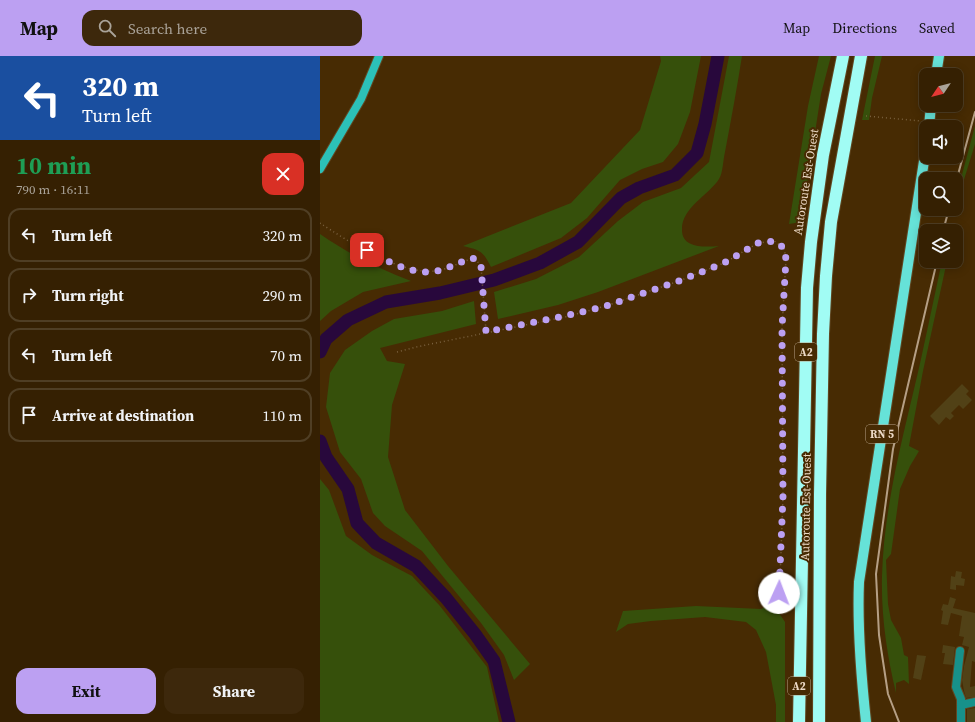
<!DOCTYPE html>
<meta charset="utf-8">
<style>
:root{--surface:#352002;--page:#3d280c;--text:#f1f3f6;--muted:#aaa399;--line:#4f3e24;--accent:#bca0f2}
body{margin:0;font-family:"Source Serif 4",serif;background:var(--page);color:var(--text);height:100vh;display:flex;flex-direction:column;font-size:15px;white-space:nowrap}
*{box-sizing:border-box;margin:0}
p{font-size:13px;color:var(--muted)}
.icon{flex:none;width:22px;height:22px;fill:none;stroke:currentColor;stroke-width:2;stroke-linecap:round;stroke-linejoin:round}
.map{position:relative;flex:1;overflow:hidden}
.details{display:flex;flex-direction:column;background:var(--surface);width:320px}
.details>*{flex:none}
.guide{background:#1a4fa0;color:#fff;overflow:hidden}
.needle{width:26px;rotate:235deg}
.buttons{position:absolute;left:599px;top:12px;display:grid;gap:8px}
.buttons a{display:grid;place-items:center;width:44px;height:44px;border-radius:8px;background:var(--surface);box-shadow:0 2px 10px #0003,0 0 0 1px var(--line);font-size:20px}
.pin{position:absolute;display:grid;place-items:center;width:34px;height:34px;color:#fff;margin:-17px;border-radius:8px;box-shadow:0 2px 6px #0006}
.me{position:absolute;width:44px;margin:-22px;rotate:2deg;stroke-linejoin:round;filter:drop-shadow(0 0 3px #0008)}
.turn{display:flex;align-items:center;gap:14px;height:84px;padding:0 16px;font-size:18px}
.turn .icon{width:52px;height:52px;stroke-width:2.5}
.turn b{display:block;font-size:28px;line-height:34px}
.round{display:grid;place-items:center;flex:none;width:42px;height:42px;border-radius:12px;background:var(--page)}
.head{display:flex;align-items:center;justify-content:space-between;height:68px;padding:0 16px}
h1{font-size:24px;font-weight:700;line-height:30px;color:#1e9e55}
.primary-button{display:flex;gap:8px;margin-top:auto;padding:8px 16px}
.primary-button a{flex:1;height:46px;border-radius:12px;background:var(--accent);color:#111;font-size:16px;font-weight:700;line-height:46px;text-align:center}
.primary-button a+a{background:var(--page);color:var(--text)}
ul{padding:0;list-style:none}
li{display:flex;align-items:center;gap:12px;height:54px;margin:0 8px 6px;padding:0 8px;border:2px solid var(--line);border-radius:12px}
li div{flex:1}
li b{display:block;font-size:15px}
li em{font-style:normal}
header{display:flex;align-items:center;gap:24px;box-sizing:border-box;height:56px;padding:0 20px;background:var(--accent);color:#111}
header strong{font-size:19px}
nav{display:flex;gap:22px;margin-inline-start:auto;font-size:14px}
.search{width:280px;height:36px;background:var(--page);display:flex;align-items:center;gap:10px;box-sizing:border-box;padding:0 14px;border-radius:12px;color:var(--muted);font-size:15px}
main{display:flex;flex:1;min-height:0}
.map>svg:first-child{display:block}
.green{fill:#36500b}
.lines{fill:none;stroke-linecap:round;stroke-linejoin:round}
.river{stroke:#28083c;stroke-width:13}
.building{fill:#514116}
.street-casing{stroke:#614722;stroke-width:10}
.secondary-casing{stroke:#614722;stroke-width:10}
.primary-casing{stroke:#614722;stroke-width:12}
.highway-casing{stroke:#614722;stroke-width:14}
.path{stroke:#79603e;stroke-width:1.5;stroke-dasharray:1 3;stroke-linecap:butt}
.street{stroke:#17918a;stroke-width:8}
.secondary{stroke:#2cc1b8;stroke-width:8}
.primary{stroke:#66e2d8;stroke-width:10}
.highway{stroke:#a1fcf4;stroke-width:12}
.rail{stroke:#b59f85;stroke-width:2}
.route{stroke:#bca0f2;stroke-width:7;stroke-dasharray:0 12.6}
.labels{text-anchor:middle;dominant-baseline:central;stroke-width:4;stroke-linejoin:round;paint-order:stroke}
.shield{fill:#472b03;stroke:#baa58c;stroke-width:1}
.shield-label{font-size:11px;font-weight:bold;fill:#ecd9c6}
.street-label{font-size:12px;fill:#ecd9c6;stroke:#472b03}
</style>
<header>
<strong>Map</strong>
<div class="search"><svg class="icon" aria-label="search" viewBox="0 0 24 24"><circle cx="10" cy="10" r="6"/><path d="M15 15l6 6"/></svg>Search here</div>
<nav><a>Map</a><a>Directions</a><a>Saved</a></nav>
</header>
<main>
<section class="details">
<div class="guide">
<div class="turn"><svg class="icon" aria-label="left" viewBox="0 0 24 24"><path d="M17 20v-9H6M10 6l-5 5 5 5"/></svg><div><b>320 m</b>Turn left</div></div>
</div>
<div class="head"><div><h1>10 min</h1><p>790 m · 16:11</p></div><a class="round" style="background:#d93025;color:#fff"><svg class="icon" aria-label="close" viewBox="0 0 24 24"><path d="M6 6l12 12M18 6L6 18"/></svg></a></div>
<ul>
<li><svg class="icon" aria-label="left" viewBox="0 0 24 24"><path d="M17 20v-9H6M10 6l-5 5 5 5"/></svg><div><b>Turn left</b></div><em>320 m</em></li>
<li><svg class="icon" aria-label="right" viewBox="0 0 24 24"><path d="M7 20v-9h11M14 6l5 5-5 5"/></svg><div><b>Turn right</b></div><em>290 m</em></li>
<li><svg class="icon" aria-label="left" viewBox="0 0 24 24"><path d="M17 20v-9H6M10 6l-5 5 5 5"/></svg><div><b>Turn left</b></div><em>70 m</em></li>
<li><svg class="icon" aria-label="arrive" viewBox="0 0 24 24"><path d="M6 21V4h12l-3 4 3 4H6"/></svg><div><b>Arrive at destination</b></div><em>110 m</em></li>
</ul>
<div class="primary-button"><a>Exit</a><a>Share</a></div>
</section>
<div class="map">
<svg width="655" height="666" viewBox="0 0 655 666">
<rect width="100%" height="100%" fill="#472b03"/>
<g class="green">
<path d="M 340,0 L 381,0 L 370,56 L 358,88 L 343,106 L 322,113 L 300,124 L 267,162 L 241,182 L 171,211 C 163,195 160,194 143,190 L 251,147 L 320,74 L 341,5 Z"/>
<path d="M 409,0 L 422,0 C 417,32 411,64 405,96 C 403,104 403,117 399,123 C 389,139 361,152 362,174 C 362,193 386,191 399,190 L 278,236 L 238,249 L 178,263 L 174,236 L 216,223 L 259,201 L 298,165 L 323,146 L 361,132 L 389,106 Z"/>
<polygon points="499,0 511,0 501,38 481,166 469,168 488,50"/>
<polygon points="555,0 562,0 552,42 549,64 542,64"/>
<polygon points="655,70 655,88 643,127 640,126"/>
<path d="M 0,178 C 29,198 59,213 91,225 L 43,236 L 11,255 L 0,265 Z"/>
<path d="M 622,205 L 627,205 L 603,315 L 589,390 L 599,395 L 590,410 L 580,433 L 571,498 L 566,504 L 568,548 L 571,564 L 581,582 L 584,599 L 588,601 L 589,628 L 584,624 L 576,627 L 576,637 C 567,599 561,560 562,520 C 564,446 585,374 601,303 C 608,270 615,238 622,205 Z"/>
<polygon points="154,245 156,268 60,292 67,305 85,308 72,349 68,401 85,454 128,510 210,608 194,624 184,599 161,567 102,495 65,470 53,457 41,423 20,396 6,351 10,317 25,294 52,275 74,263 122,255"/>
<polygon points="0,423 9,434 26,480 52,499 92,520 120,550 167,611 179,666 0,666"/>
<polygon points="453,548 465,566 465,666 456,666 456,649 446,596 436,574 426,566 385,561 331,565 308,568 296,576 303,555 376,550 441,553"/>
</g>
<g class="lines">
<g class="river">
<polyline points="0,296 6,283 28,264 66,246 120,237 174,224 220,207 258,186 301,142 319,132 355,119 377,97 385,68 398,0"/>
<polyline points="0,385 6,401 28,433 37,467 56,487 96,510 126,542 155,578 174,605 189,666"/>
</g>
</g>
<g class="building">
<polygon points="642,328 649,335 646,338 652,344 643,353 639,349 631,357 634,360 630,364 626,361 619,369 610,360"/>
<polygon points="636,515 642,516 641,522 645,523 644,530 636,529 636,534 630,533 631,520 635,521"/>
<polygon points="630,541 636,543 633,552 655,557 655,606 652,605 650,631 655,630 655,641 646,642 644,635 642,624 644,610 649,591 642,589 644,581 639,580 642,560 631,557 628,569 621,568 623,555 621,554 623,548 628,549"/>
<polygon points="623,589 635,591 633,609 623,608 625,597 622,597"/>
<polygon points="597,599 606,600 601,624 593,622"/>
<polygon points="655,652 655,666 647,666 647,653"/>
</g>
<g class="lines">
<defs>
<g id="street">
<polyline points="640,595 636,631 641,643 641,666"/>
<polyline points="641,649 655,646"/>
</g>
<polyline id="secondary" points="0,113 41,43 59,0"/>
<g id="primary">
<polyline points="616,19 619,0"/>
<polyline points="609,71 611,49"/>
<path d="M 546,666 C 541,619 537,573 539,526 L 606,92"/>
</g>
<g id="highway">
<polyline points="479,666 487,232 491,186 503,99 523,0"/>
<polyline points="499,666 500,438 503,278 506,220 511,166 541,0"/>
</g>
</defs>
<use href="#street" class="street-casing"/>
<use href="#secondary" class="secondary-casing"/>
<use href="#primary" class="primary-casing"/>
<use href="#highway" class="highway-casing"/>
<g class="path">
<polyline points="546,60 601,65"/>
<path d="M 0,167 C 27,185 82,219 114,215 C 128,214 139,206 152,203 L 157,205 L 161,210 L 166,275"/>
<polyline points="77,296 96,291 245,261 286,250 359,225 404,207 438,187 454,185 464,192 466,203 462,272 463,440 459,553"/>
</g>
<use href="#street" class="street"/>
<use href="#secondary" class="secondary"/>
<use href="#primary" class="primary"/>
<use href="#highway" class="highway"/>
<g class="rail">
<polyline points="636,126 655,56"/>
<polyline points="623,175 629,153"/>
<polyline points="579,666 568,638 559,579 556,518 573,393 617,205"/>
</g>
</g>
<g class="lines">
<path class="route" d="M 47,194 C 67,205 93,220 117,215 C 129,212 140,206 152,202 L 157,204 L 161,210 L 166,276 L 245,260 L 286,250 L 359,225 L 404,207 L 438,187 L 454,185 L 464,192 L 466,203 L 462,272 L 463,440 L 459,537"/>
</g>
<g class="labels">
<g class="shield">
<rect x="475" y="287" width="22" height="18" rx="3"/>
<rect x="546" y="369" width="32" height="18" rx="3"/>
<rect x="468" y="621" width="22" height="18" rx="3"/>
</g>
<g class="shield-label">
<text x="486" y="296">A2</text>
<text x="562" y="378">RN 5</text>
<text x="479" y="630">A2</text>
</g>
<g class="street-label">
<text transform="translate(486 126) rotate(-81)">Autoroute Est-Ouest</text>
<text transform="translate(486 451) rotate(-89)">Autoroute Est-Ouest</text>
</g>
</g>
</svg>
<div class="buttons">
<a><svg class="needle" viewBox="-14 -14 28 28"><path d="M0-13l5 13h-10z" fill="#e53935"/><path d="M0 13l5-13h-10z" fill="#aaa399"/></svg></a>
<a><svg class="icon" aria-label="sound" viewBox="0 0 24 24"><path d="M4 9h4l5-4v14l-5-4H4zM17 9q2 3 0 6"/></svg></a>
<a><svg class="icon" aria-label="search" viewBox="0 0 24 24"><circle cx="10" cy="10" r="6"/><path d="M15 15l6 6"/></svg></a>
<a><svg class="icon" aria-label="layers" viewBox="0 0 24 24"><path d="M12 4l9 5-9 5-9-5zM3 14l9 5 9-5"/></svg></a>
</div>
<div class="pin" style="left:47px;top:194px;background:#d93025"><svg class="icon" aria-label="arrive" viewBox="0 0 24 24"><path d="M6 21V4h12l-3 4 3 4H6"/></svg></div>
<svg class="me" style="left:459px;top:537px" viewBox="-20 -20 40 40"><circle r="19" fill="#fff"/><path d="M0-13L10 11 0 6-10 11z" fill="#bca0f2"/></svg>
</div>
</main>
